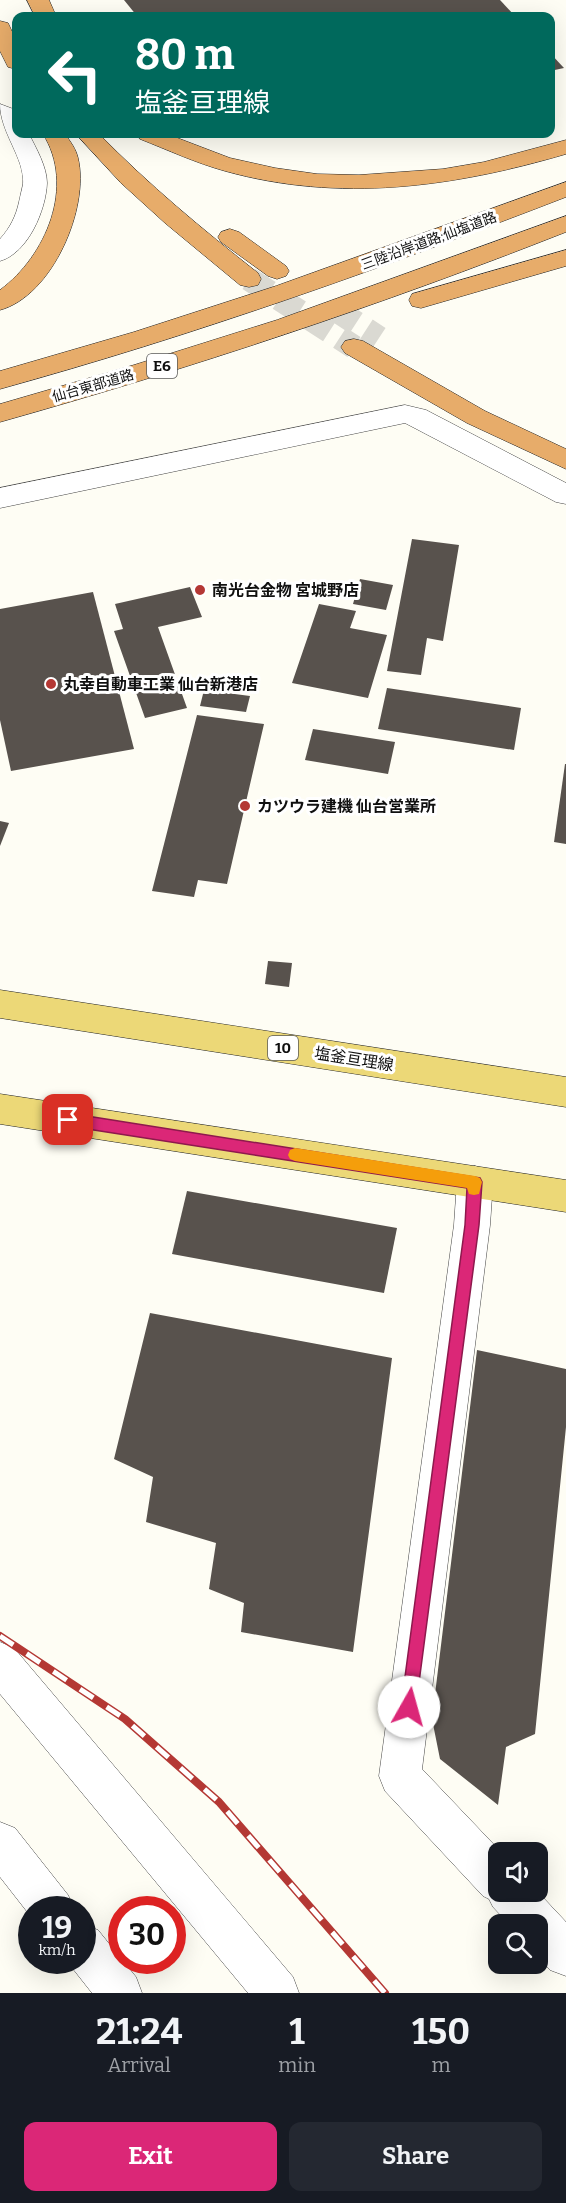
<!DOCTYPE html>
<meta charset="utf-8">
<style>
:root{--surface:#171b24;--page:#242831;--text:#f1f3f6;--muted:#9ea1a6;--accent:#db2777}
body{margin:0;font-family:Bitter,"Noto Sans JP",serif;background:var(--page);color:var(--text);height:100vh;display:flex;flex-direction:column;font-size:22px;white-space:nowrap}
*{box-sizing:border-box;margin:0}
p{font-size:20px;color:var(--muted)}
.icon{flex:none;width:33px;height:33px;fill:none;stroke:currentColor;stroke-width:2;stroke-linecap:round;stroke-linejoin:round}
.map{position:relative;height:1993px;overflow:hidden}
.details{display:flex;flex-direction:column;background:var(--surface);flex:1}
.details>*{flex:none}
.hud{position:absolute;left:12px;top:12px;width:543px;height:126px;border-radius:12px;box-shadow:0 6px 24px #0002;background:#00695c;color:#fff;overflow:hidden}
.controls{position:absolute;left:488px;top:1842px;display:grid;gap:12px}
.controls a{display:grid;place-items:center;width:60px;height:60px;border-radius:12px;background:var(--surface);box-shadow:0 6px 24px #0002;font-size:30px}
.speed{position:absolute;left:18px;top:1896px;display:flex;gap:12px;font-size:30px;font-weight:700;text-align:center}
.speed>*{display:grid;place-content:center;width:78px;height:78px;border-radius:50%;background:var(--surface);box-shadow:0 6px 24px #0002;line-height:1}
.speed small{font-size:15px;font-weight:400}
.speed .limit{border:9px solid #d22;background:#fff;color:#111}
.pin{position:absolute;display:grid;place-items:center;width:51px;height:51px;color:#fff;margin:-26px;border-radius:12px;box-shadow:0 3px 9px #0006}
.me{position:absolute;width:66px;margin:-33px;rotate:7deg;stroke-linejoin:round;filter:drop-shadow(0 0 4px #0008)}
.turn{display:flex;align-items:center;gap:21px;height:126px;padding:0 24px;font-size:27px}
.turn .icon{width:78px;height:78px;stroke-width:2.5}
.turn b{display:block;font-size:42px;line-height:51px}
.eta{display:flex;justify-content:space-evenly;align-items:center;height:102px;text-align:center}
.eta b{font-size:36px;font-weight:700;line-height:42px}
.action{display:flex;gap:12px;margin-top:auto;padding:12px 24px}
.action a{flex:1;height:69px;border-radius:12px;background:var(--accent);color:#fff;font-size:24px;font-weight:700;line-height:69px;text-align:center}
.action a+a{background:var(--page);color:var(--text)}
.map>svg:first-child{display:block}
.building{fill:#58524d}
.lines{fill:none;stroke-linecap:round;stroke-linejoin:round}
.motorway-tunnel{stroke:#dad9d2;stroke-width:24;stroke-dasharray:24 12;stroke-linecap:butt}
.minor-casing{stroke:#434343;stroke-width:1}
.tertiary-casing{stroke:#434343;stroke-width:1}
.primary-casing{stroke:#212121;stroke-width:1}
.motorway-casing{stroke:#212121;stroke-width:1}
.minor{fill:#fff;fill-rule:evenodd}
.tertiary{fill:#fff;fill-rule:evenodd}
.primary{fill:#ecd877;fill-rule:evenodd}
.motorway{fill:#e7ac6a;fill-rule:evenodd}
.rail-casing{stroke:#b43834;stroke-width:8}
.rail{stroke:#fff;stroke-width:5;stroke-dasharray:16;stroke-linecap:butt}
.route{fill:#db2777;stroke:#8e194d;stroke-width:1.5}
.slow{fill:#f59e0b}
.poi-dot{fill:#b43834;stroke:#fff;stroke-width:2}
.labels{text-anchor:middle;dominant-baseline:central;stroke-width:6;stroke-linejoin:round;paint-order:stroke}
.far-street-label{font-size:14px;fill:#101010;stroke:#fff}
.shield{fill:#fff;stroke:#585858;stroke-width:1.5}
.shield-label{font-size:15px;font-weight:bold;fill:#101010}
.poi-label{font-size:16px;font-weight:bold;fill:#101010;stroke:#fff;text-anchor:start}
.street-label{font-size:16px;fill:#101010;stroke:#fff}
</style>
<div class="map">
<svg width="566" height="1993" viewBox="0 0 566 1993">
<rect width="100%" height="100%" fill="#fefdf4"/>
<g class="building">
<polygon points="124,0 500,0 515,16 137,16"/>
<polygon points="550,53 564,68 550,71"/>
<polygon points="412,539 459,545 443,641 427,638 421,675 387,671"/>
<polygon points="360,579 393,585 386,610 353,604"/>
<polygon points="190,587 202,617 158,627 187,708 145,718 114,631 123,629 115,604"/>
<polygon points="93,592 134,749 11,771 0,720 0,609"/>
<polygon points="319,604 356,611 350,628 387,635 368,698 292,683"/>
<polygon points="387,688 521,708 514,750 378,729"/>
<polygon points="204,690 250,696 246,712 200,706"/>
<polygon points="197,715 264,724 227,884 198,880 194,897 152,891"/>
<polygon points="313,729 395,742 388,774 305,760"/>
<polygon points="565,764 566,764 566,844 554,842"/>
<polygon points="0,821 9,823 0,846"/>
<polygon points="268,961 292,963 289,987 265,984"/>
<polygon points="187,1191 397,1228 384,1293 172,1254"/>
<polygon points="150,1313 392,1358 353,1652 241,1632 244,1603 209,1589 216,1543 146,1522 153,1477 114,1459"/>
<polygon points="477,1350 566,1369 566,1427 535,1734 506,1747 498,1805 440,1759 432,1719"/>
</g>
<g class="lines">
<g class="motorway-tunnel">
<polyline points="249,279 354,347"/>
<polyline points="336,310 379,338"/>
</g>
<defs>
<g id="minor">
<path d="M 0,104 L 16,110 L 16,134 L 29,134 C 36,148 47,167 47,183 C 46,210 28,253 0,261 L 0,239 C 10,228 16,216 19,202 C 20,196 22,190 23,184 C 25,158 0,133 0,104 Z"/>
<polygon points="405,405 426,410 566,483 566,504 556,502 405,423 0,508 0,488"/>
<polygon points="475,1166 487,1171 493,1182 490,1225 422,1769 501,1852 498,1852 498,1892 537,1891 566,1922 566,1976 550,1970 537,1955 537,1924 509,1924 493,1907 489,1899 483,1896 385,1791 379,1776 454,1225 457,1182 463,1171"/>
</g>
<g id="tertiary">
<polygon points="0,1642 14,1648 293,1977 299,1993 248,1993 0,1694"/>
<polygon points="0,1822 15,1828 68,1895 75,1910 32,1910 32,1918 0,1877"/>
<polygon points="82,1924 98,1930 136,1977 142,1993 92,1993 66,1960 82,1960"/>
</g>
<g id="primary">
<polygon points="0,990 566,1077 566,1107 0,1018"/>
<polygon points="0,1094 566,1180 566,1212 0,1124"/>
</g>
<g id="motorway">
<polygon points="27,0 49,0 56,16 35,16"/>
<polygon points="0,21 8,23 16,40 16,69 8,67 0,51"/>
<path d="M 43,134 L 65,134 C 70,141 76,149 78,158 C 90,208 52,296 0,310 L 0,290 C 46,256 76,186 43,134 Z"/>
<path d="M 76,134 L 99,134 C 149,185 202,229 258,273 L 261,279 L 258,285 L 249,287 L 240,285 L 165,223 L 121,183 Z"/>
<path d="M 137,134 L 167,134 L 230,158 L 275,168 L 317,174 L 359,175 L 443,169 L 484,162 L 566,140 L 566,154 C 454,187 339,203 225,171 C 196,163 168,150 140,139 Z"/>
<path d="M 566,182 L 566,197 C 380,269 192,336 0,389 L 0,371 L 134,332 L 276,286 Z"/>
<path d="M 566,216 L 566,232 C 381,305 192,368 0,422 L 0,404 L 134,365 L 277,320 Z"/>
<polygon points="230,229 239,232 286,266 289,271 286,276 277,279 268,276 221,242 218,237 221,232"/>
<polygon points="566,250 566,266 421,308 412,306 409,300 412,294"/>
<polygon points="354,339 363,341 485,411 566,449 566,469 467,423 345,353 341,347 345,341"/>
</g>
</defs>
<use href="#minor" class="minor-casing"/>
<use href="#tertiary" class="tertiary-casing"/>
<use href="#primary" class="primary-casing"/>
<use href="#motorway" class="motorway-casing"/>
<use href="#minor" class="minor"/>
<use href="#tertiary" class="tertiary"/>
<use href="#primary" class="primary"/>
<use href="#motorway" class="motorway"/>
<defs>
<polyline id="rail" points="0,1636 125,1719 219,1802 385,1993"/>
</defs>
<use href="#rail" class="rail-casing"/>
<use href="#rail" class="rail"/>
</g>
<polygon class="route" points="68,1113 480,1178 482,1182 479,1225 415,1713 409,1716 403,1713 401,1707 465,1225 467,1188 68,1126 63,1124 61,1120 63,1115"/>
<polygon class="slow" points="295,1148 475,1176 480,1178 482,1182 479,1194 474,1195 469,1194 467,1188 295,1161 290,1159 288,1155 290,1150"/>
<g class="poi-dot">
<circle cx="200" cy="590" r="6"/>
<circle cx="51" cy="684" r="6"/>
<circle cx="245" cy="806" r="6"/>
</g>
<g class="labels">
<g class="far-street-label">
<text transform="translate(429 241) rotate(-20)">三陸沿岸道路;仙塩道路</text>
<text transform="translate(93 386) rotate(-16)">仙台東部道路</text>
</g>
<g class="shield">
<rect x="147" y="354" width="30" height="24" rx="4.5"/>
<rect x="268" y="1036" width="30" height="24" rx="4.5"/>
</g>
<g class="shield-label">
<text x="162" y="366">E6</text>
<text x="283" y="1048">10</text>
</g>
<g class="poi-label">
<text x="212" y="590">南光台金物 宮城野店</text>
<text x="63" y="684">丸幸自動車工業 仙台新港店</text>
<text x="257" y="806">カツウラ建機 仙台営業所</text>
</g>
<g class="street-label">
<text transform="translate(354 1059) rotate(9)">塩釜亘理線</text>
</g>
</g>
</svg>
<div class="controls">
<a><svg class="icon" aria-label="sound" viewBox="0 0 24 24"><path d="M4 9h4l5-4v14l-5-4H4zM17 9q2 3 0 6"/></svg></a>
<a><svg class="icon" aria-label="search" viewBox="0 0 24 24"><circle cx="10" cy="10" r="6"/><path d="M15 15l6 6"/></svg></a>
</div>
<div class="speed"><div>19<small>km/h</small></div><div class="limit">30</div></div>
<div class="pin" style="left:68px;top:1120px;background:#d93025"><svg class="icon" aria-label="arrive" viewBox="0 0 24 24"><path d="M6 21V4h12l-3 4 3 4H6"/></svg></div>
<svg class="me" style="left:409px;top:1707px" viewBox="-20 -20 40 40"><circle r="19" fill="#fff"/><path d="M0-13L10 11 0 6-10 11z" fill="#db2777"/></svg>
<div class="hud">
<div class="turn"><svg class="icon" aria-label="left" viewBox="0 0 24 24"><path d="M17 20v-9H6M10 6l-5 5 5 5"/></svg><div><b>80 m</b>塩釜亘理線</div></div>
</div>
</div>
<section class="details">
<div class="eta">
<div><b>21:24</b><p>Arrival</p></div>
<div><b>1</b><p>min</p></div>
<div><b>150</b><p>m</p></div>
</div>
<div class="action"><a>Exit</a><a>Share</a></div>
</section>
